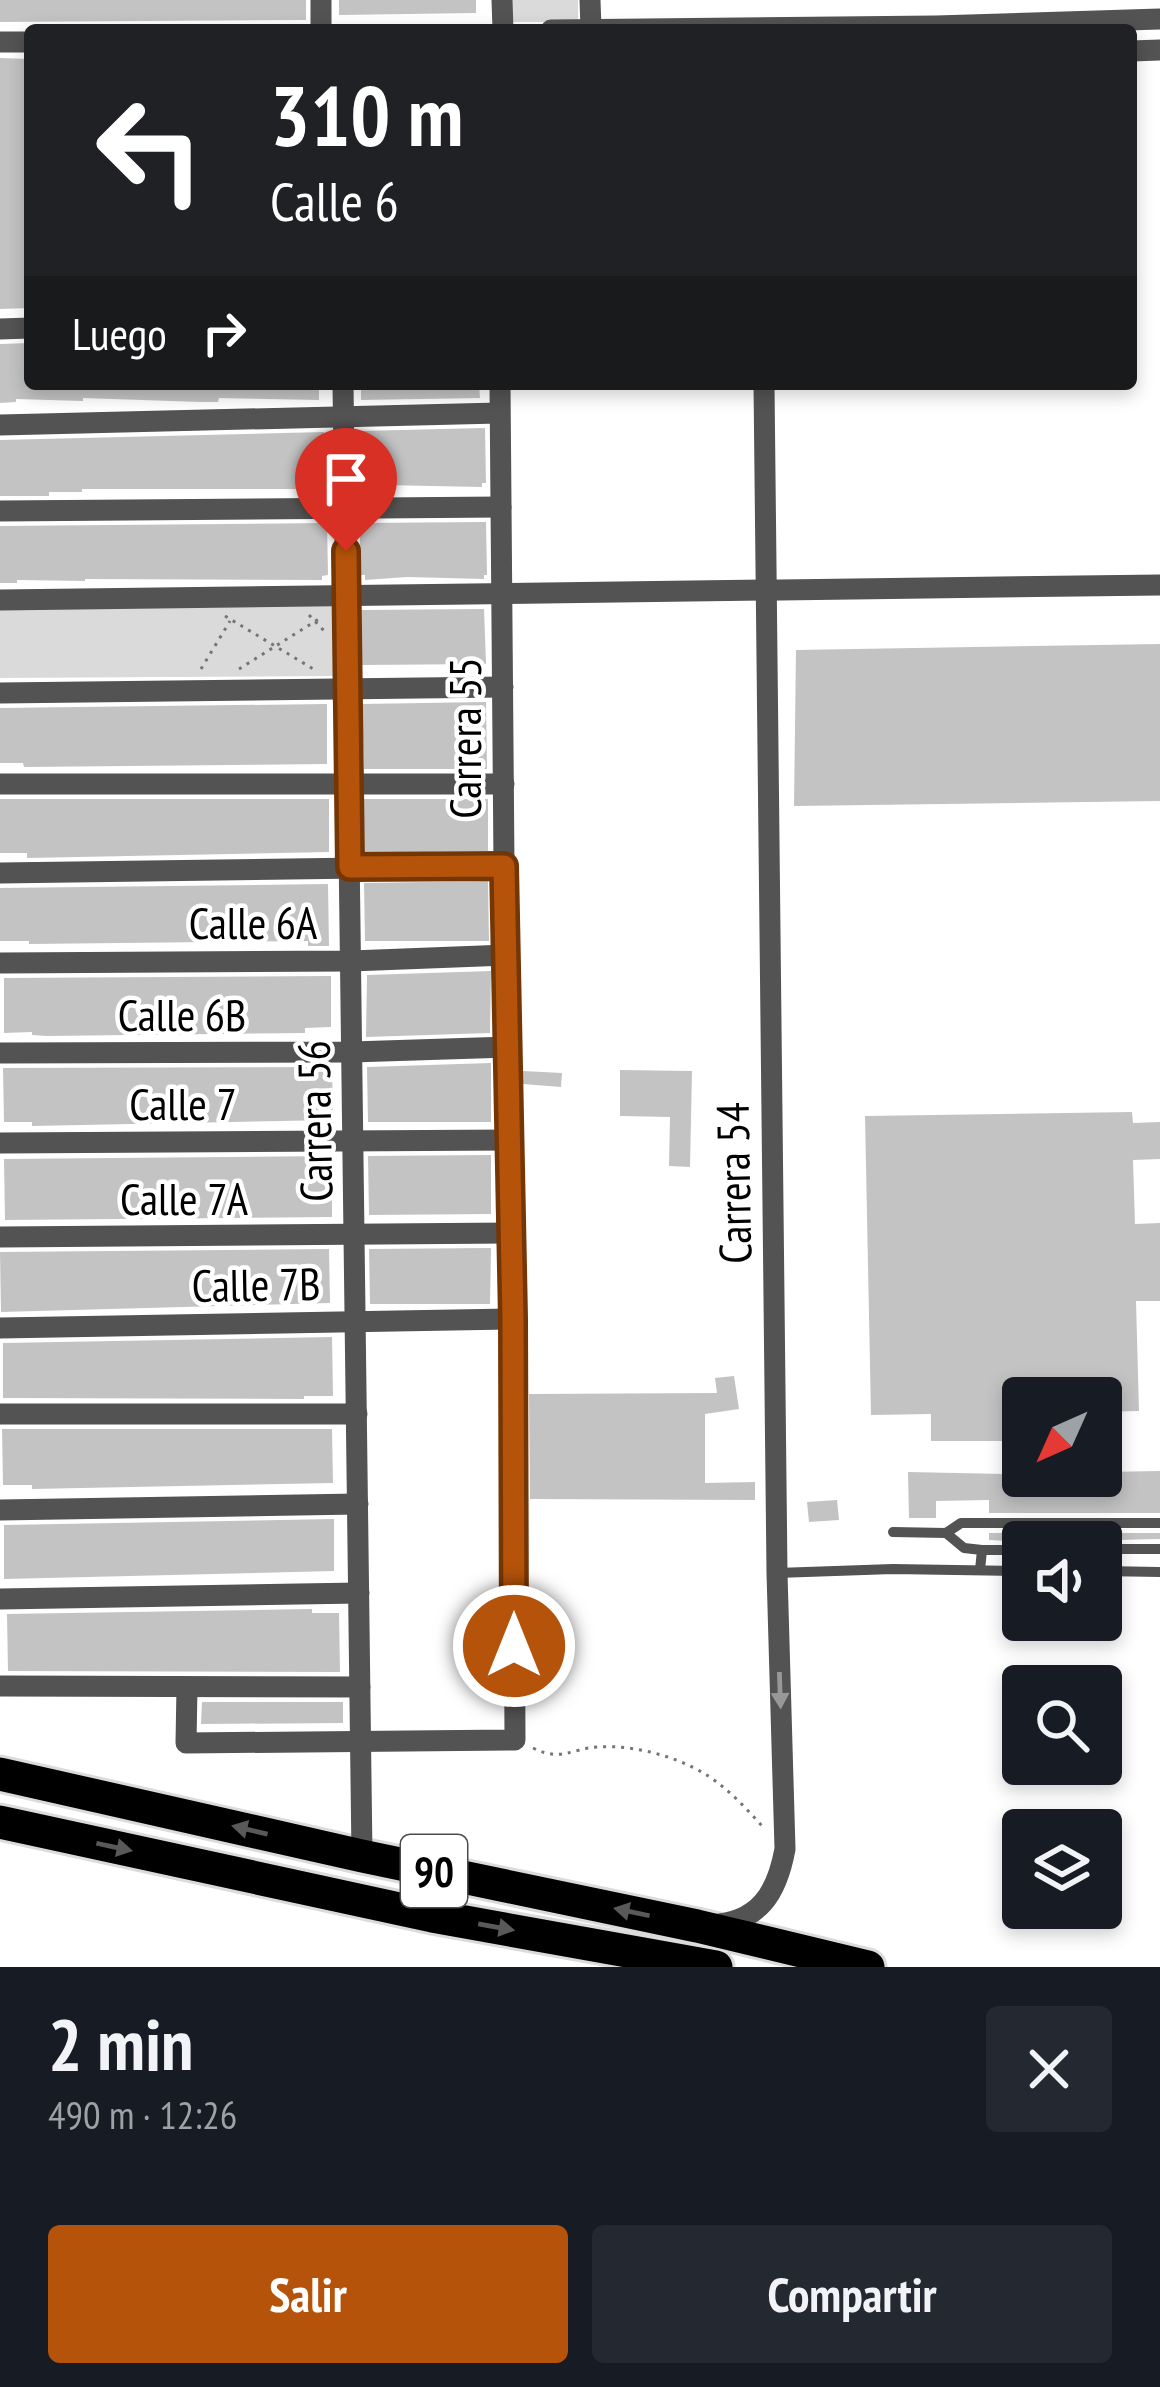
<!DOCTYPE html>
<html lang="es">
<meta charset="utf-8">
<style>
:root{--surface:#171b24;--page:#242831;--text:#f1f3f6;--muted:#9ea1a6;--accent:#b45309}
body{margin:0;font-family:"PT Sans Narrow",sans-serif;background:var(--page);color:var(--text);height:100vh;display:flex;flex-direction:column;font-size:45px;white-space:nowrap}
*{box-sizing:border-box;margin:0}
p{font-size:39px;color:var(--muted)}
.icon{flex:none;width:66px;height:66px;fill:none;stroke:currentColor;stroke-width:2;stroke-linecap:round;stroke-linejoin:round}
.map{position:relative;height:1967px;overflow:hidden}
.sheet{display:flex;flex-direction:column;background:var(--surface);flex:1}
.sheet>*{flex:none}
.banner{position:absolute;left:24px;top:24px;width:1113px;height:366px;border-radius:12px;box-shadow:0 6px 18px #0003;background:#202124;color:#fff;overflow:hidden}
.needle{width:78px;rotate:225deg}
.controls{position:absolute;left:1002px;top:1377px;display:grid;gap:24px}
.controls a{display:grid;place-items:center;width:120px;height:120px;border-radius:12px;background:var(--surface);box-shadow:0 6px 18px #0003;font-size:60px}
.pin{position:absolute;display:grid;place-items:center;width:102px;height:102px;color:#fff;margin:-123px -51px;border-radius:50% 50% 50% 0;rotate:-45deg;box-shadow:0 0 12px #0007}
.pin .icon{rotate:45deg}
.me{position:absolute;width:132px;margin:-66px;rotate:0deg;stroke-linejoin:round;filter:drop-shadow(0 0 9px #0008)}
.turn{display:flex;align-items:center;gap:42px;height:252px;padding:0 48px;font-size:54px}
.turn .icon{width:156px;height:156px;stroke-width:2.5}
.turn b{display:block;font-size:84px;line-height:102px}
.then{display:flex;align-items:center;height:114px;padding:0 48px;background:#0003;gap:24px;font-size:45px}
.round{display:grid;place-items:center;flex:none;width:126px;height:126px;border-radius:12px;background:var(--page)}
.overview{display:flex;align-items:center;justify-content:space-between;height:204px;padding:0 48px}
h1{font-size:72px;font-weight:800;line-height:90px}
.action{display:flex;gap:24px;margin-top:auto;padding:24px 48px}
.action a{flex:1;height:138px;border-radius:12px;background:var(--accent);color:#fff;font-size:48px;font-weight:800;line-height:138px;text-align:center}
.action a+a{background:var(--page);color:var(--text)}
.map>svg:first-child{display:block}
.green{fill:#dadada}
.building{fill:#c3c3c3}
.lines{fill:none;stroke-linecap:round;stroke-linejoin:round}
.trunk-casing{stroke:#dbdbdb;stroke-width:39}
.path{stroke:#757575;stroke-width:3;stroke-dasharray:3 6;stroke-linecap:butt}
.service{stroke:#535353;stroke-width:10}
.minor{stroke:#535353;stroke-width:21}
.trunk{stroke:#000;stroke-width:33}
.oneway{fill:#989898}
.oneway2{fill:#595959}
.route-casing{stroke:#753606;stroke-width:30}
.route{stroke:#b45309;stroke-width:21}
.labels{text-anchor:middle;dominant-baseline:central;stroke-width:9;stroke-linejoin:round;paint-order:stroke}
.shield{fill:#fff;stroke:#4c4c4c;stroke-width:3}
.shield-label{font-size:42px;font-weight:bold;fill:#000}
.street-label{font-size:45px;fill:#000;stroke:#fff}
</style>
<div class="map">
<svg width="1160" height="1967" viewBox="0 0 1160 1967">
<rect width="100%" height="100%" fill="#fff"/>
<g class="green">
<rect x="508" y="0" width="70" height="22"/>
<polygon points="336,605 336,676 0,678 0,608"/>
</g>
<g class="building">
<polygon points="0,0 306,0 306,20 0,22"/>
<polygon points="339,0 476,0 476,13 339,15"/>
<polygon points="0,58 30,59 30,308 0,309"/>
<polygon points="30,343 30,384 319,384 319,400 219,398 218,402 200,402 83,398 83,401 16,399 16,402 0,403 0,344"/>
<polygon points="361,384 479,384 480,398 361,400"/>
<polygon points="485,428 486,483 482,483 482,487 382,485 382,488 364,488 363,483 359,483 359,431"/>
<polygon points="324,432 324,485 318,485 318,489 82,489 82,492 49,492 49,496 0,496 0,440"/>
<polygon points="486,522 487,575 484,575 484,579 407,577 365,580 365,575 360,575 360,523"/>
<polygon points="327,523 328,575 322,576 322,580 85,579 85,581 17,580 17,583 0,583 0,526"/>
<polygon points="484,609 486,664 362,665 361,610"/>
<polygon points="1160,644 1160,801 794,806 796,650"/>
<polygon points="486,702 487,769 364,769 362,704"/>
<polygon points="327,704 327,764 24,767 23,763 0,763 0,708"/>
<polygon points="0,799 329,799 329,852 27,858 27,853 0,853"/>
<polygon points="364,799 488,799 488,851 364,853"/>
<polygon points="488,881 489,941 365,941 364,883"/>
<polygon points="328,884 329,946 308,946 308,941 29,944 29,941 0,941 0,888"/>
<polygon points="491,971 490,1033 366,1037 367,975"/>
<polygon points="331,976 331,1027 305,1028 305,1033 47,1036 32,1035 32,1032 4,1033 4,978"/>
<polygon points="491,1063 491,1122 368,1122 367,1067"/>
<polygon points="332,1067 333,1120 32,1126 32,1122 4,1122 3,1068"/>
<polygon points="620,1070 692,1071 690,1167 669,1166 670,1117 620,1116"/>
<polygon points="523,1071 562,1073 561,1087 523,1084"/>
<polygon points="1132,1112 1133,1123 1160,1122 1160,1159 1133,1160 1135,1224 1160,1223 1160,1301 1136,1301 1139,1411 1101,1412 1101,1398 1023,1398 1023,1441 931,1441 931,1414 871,1415 865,1116"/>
<polygon points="491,1155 491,1214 369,1215 368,1156"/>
<polygon points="332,1156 332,1217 5,1220 4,1159"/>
<polygon points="491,1248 490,1304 370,1304 369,1249"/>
<polygon points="329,1249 330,1303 1,1312 0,1252"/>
<polygon points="332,1337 333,1396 304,1396 304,1399 3,1398 3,1343"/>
<polygon points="734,1376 739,1409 705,1414 705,1483 755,1482 755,1500 530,1499 529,1394 717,1393 715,1378"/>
<polygon points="2,1429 332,1429 333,1483 32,1489 32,1485 3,1485"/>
<polygon points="1160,1471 1160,1513 989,1513 989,1500 936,1501 936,1518 909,1518 908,1472 1101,1476 1101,1472"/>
<polygon points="837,1500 839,1520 809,1522 807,1502"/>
<polygon points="334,1519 334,1571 4,1579 4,1525"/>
<polygon points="989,1533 1160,1533 1160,1539 1028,1542 989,1540"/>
<polygon points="312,1609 312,1613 339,1613 340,1672 8,1671 7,1614"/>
<polygon points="202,1702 343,1702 343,1723 201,1724"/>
</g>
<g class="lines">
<defs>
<g id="trunk">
<polyline points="0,1774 362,1856 697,1926 868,1967"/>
<polyline points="0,1822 432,1916 716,1967"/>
</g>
</defs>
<use href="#trunk" class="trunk-casing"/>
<g class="path">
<polyline points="309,615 327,634"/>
<polyline points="225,616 315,670"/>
<polyline points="201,669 230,621"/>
<polyline points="239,669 322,617"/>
<path d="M 533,1748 C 562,1762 570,1749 597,1747 C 638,1744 692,1760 723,1787 C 738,1799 751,1814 764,1828"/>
</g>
<g class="service">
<polyline points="893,1532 946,1533 961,1523 1160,1523"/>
<polyline points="946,1533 964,1548 982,1550"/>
<polyline points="1101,1549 1160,1549"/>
<polyline points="980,1570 982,1550 1023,1550"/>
<polyline points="1101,1571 1160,1572"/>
<polyline points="777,1573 893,1569 1023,1571"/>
</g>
<g class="minor">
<polyline points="321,0 321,30"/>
<polyline points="502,0 503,30"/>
<polyline points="590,0 591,29"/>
<polyline points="551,30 936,26 1160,19"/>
<polyline points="0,42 30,42"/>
<polyline points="1131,51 1160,50"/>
<polyline points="0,329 30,328"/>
<polyline points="343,384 362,1856"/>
<polyline points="0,425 499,413"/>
<polyline points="0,511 501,507"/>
<polyline points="0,600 1160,585"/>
<polyline points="0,693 503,687"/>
<polyline points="0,784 504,784"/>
<polyline points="0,873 504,866"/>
<polyline points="0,963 351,961 507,955"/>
<polyline points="0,1053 352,1052 509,1047"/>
<polyline points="0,1143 510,1140"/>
<polyline points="0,1237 511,1233"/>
<polyline points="0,1328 513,1319"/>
<polyline points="0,1414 357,1414"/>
<polyline points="0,1510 358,1504"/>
<polyline points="0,1599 359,1593"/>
<polyline points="0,1686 360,1687"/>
<polyline points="187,1687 186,1743 515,1740 513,1319 504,866 500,384"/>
<path d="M 710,1925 C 759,1923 777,1893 785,1849 L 777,1573 L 764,384"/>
</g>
<use href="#trunk" class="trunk"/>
</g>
<defs><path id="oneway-solid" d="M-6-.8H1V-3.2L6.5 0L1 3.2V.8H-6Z" transform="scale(3)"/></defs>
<use class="oneway" href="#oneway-solid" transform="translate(780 1690) rotate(88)"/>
<g class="oneway2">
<use href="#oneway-solid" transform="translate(250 1830) rotate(-167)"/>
<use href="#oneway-solid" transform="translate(114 1847) rotate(12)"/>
<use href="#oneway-solid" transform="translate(632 1912) rotate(-168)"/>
<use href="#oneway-solid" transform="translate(496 1927) rotate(10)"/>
</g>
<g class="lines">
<defs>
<polyline id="route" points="346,551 350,867 504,866 513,1319 514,1646"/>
</defs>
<use href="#route" class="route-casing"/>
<use href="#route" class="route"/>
</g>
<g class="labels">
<rect class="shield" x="401" y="1835" width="66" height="72" rx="9"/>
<g class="shield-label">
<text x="434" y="1871">90</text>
</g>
<g class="street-label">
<text transform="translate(464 738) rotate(-90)">Carrera 55</text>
<text x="253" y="922">Calle 6A</text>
<text x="182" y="1014">Calle 6B</text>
<text x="183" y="1103">Calle 7</text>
<text transform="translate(314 1121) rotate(-91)">Carrera 56</text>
<text transform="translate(733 1183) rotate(-91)">Carrera 54</text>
<text x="184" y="1198">Calle 7A</text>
<text transform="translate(256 1284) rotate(-1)">Calle 7B</text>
</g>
</g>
</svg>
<div class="controls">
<a><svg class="needle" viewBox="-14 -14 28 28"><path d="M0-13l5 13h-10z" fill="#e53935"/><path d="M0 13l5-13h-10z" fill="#9ea1a6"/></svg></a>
<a><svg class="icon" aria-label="sound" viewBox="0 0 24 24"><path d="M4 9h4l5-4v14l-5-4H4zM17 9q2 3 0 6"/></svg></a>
<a><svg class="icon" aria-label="search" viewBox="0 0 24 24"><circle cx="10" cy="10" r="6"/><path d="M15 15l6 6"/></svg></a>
<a><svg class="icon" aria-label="layers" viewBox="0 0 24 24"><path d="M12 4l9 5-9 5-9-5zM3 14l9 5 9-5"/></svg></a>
</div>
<div class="pin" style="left:346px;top:551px;background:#d93025"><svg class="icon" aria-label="arrive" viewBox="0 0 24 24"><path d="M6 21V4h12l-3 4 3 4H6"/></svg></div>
<svg class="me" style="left:514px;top:1646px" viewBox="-20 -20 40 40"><circle r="17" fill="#b45309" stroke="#fff" stroke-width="3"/><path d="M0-11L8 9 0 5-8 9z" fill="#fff"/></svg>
<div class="banner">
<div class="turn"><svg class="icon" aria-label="left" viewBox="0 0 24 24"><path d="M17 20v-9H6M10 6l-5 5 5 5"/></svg><div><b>310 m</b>Calle 6</div></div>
<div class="then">Luego<svg class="icon" aria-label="right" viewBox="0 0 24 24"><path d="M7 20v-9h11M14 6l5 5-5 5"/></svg></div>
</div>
</div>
<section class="sheet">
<div class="overview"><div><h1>2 min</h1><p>490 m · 12:26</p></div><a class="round"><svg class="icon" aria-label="close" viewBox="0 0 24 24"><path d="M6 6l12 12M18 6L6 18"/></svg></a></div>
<div class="action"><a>Salir</a><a>Compartir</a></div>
</section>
